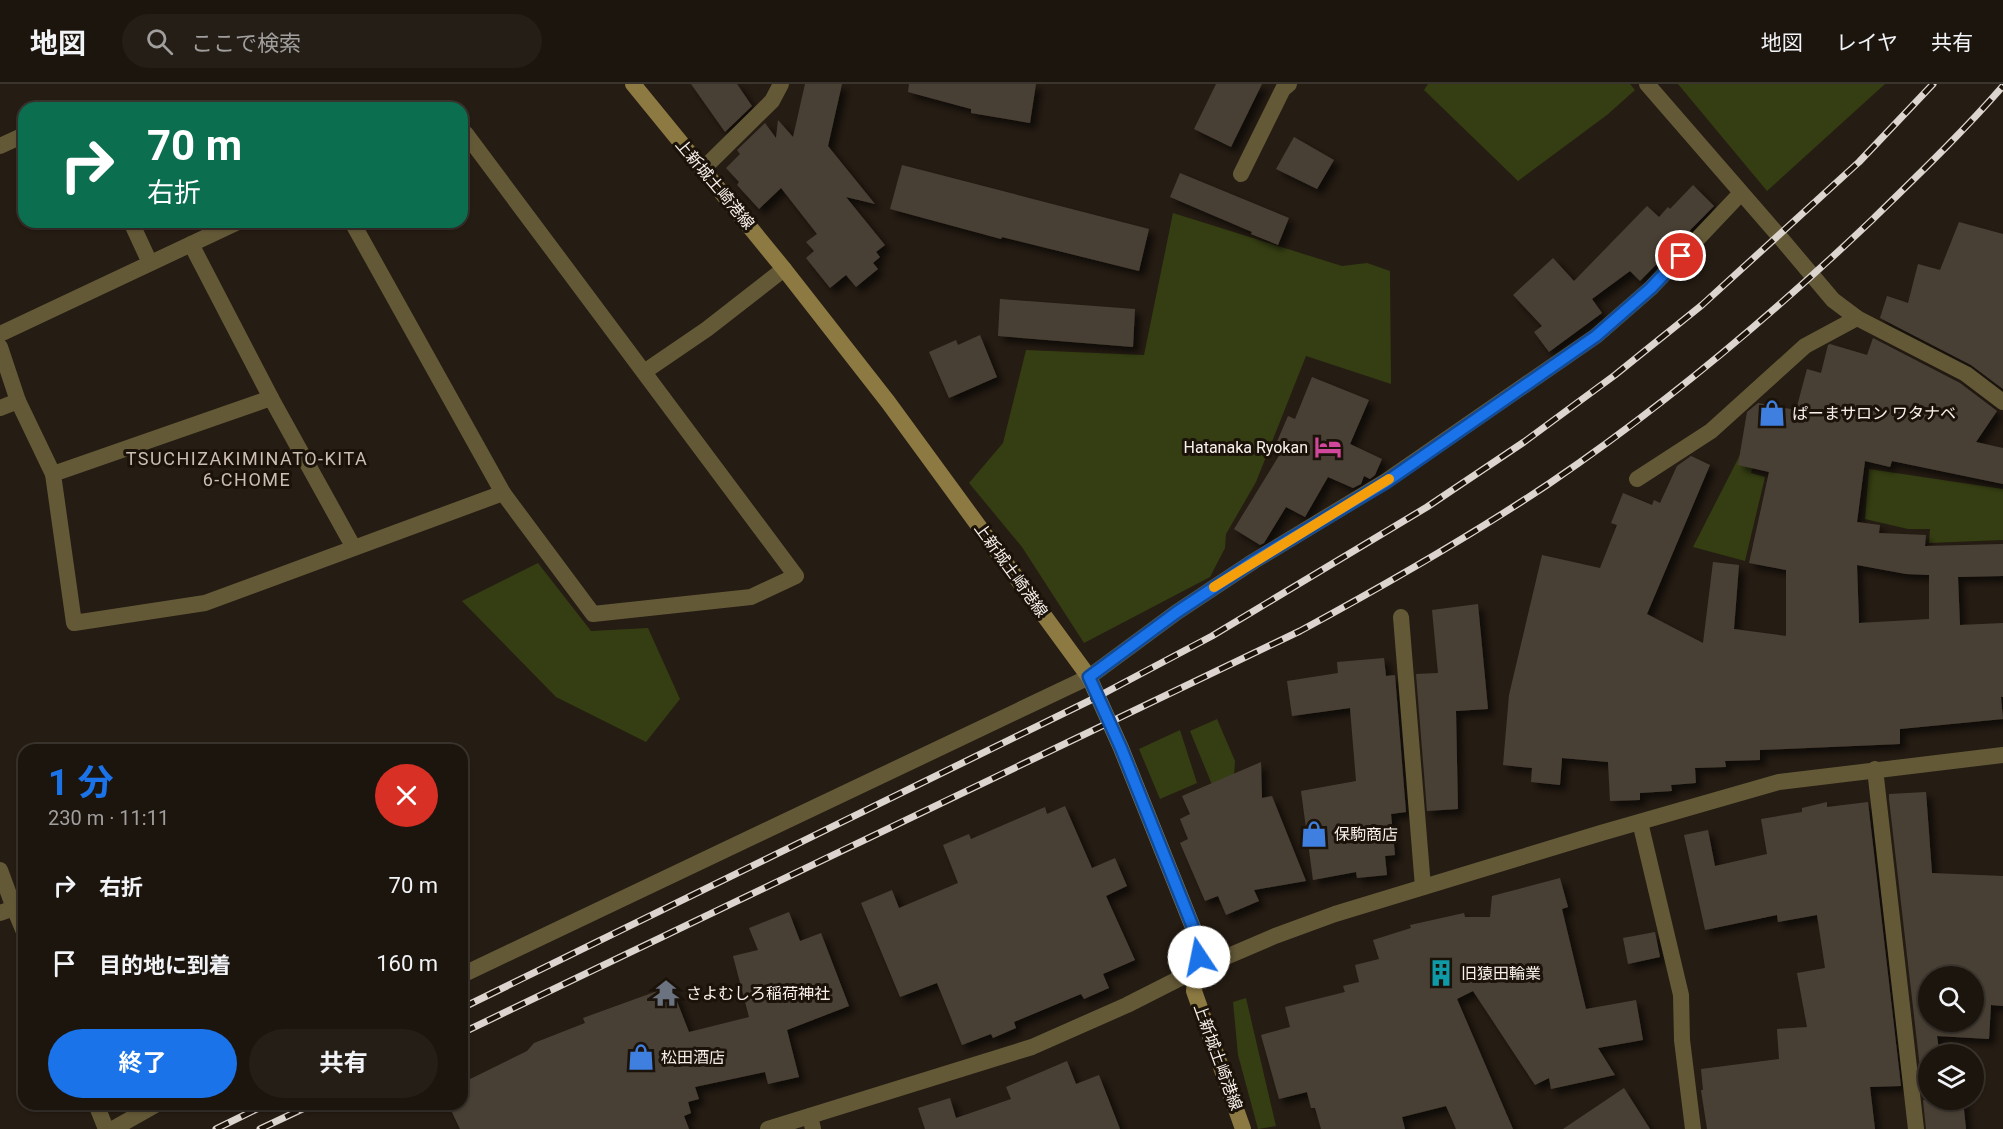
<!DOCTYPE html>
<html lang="ja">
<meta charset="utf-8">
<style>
:root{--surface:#1c150e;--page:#251e17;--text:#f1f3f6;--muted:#a09f9e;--line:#3a342e;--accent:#1a73e8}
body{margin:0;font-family:Roboto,"Noto Sans JP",sans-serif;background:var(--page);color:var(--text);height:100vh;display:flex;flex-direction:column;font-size:22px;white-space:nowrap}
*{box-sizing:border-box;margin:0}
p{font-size:20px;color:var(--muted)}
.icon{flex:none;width:33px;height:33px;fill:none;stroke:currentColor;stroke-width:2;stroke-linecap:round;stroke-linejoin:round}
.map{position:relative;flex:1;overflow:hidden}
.details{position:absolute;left:18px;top:660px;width:450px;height:366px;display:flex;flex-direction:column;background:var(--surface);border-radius:18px;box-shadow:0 2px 4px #0004,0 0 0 2px var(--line)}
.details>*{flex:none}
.banner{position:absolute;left:18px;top:18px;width:450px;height:126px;border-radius:18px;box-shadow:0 2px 4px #0004,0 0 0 2px var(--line);background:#0b6e4f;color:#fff;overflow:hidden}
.fabs{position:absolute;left:1918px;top:882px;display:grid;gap:12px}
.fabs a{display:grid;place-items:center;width:66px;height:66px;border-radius:50%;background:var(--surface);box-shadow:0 2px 4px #0004,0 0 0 2px var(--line);font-size:30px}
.pin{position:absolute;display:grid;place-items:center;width:51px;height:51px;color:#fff;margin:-26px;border:3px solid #fff;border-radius:50%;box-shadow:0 2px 6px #0007}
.me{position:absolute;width:66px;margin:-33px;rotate:349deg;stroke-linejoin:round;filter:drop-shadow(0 0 4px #0008)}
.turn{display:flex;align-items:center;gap:21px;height:126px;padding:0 30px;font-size:27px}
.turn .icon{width:78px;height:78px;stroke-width:2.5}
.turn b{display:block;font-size:42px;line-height:51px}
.round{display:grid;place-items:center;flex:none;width:63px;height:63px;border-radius:32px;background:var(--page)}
.summary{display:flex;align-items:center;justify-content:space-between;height:102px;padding:0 30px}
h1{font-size:36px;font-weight:700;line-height:45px;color:var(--accent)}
.button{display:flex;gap:12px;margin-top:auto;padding:12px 30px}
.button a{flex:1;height:69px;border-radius:36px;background:var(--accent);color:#fff;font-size:24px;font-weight:700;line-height:69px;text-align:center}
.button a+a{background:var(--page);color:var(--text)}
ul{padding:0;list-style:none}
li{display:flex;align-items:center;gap:18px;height:78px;padding:0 30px}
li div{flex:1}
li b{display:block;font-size:22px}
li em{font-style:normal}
header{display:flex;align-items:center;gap:36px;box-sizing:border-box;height:84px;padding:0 30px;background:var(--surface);border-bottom:2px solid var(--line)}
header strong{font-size:28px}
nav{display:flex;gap:33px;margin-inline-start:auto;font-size:21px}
.search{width:420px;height:54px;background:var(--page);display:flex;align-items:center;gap:15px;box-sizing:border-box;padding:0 21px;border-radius:33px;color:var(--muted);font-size:22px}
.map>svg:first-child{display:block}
.green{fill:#353e12}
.building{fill:#4a4036;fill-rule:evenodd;filter:url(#shadow)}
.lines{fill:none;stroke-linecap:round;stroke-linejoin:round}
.minor{stroke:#645937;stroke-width:16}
.tertiary{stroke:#645937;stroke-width:16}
.secondary{stroke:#8d7a43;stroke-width:16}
.rail-casing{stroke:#dcd5cf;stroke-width:7}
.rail{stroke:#1b130a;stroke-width:4.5;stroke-dasharray:14;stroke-linecap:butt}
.route-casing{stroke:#114b97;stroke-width:15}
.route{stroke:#1a73e8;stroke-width:10}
.slow{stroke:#f59e0b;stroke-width:10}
.labels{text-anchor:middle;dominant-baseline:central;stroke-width:6;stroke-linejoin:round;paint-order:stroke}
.street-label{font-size:16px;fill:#f7f0eb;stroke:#1b130a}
.poi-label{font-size:16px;fill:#f7f0eb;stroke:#1b130a;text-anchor:start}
.neighbourhood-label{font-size:18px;letter-spacing:1.5px;fill:#cbbeb3;stroke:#1b130a}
</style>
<header>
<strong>地図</strong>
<div class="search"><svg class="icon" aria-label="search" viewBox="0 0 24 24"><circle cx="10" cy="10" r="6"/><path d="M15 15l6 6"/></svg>ここで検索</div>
<nav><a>地図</a><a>レイヤ</a><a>共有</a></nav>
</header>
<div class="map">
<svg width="2003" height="1045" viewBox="0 0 2003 1045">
<defs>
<filter id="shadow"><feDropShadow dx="5.5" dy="5.5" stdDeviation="3" flood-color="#0009"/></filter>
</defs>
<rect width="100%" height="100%" fill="#251c13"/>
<g class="green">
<polygon points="1428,0 1630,0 1635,6 1607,31 1518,97 1424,6"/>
<polygon points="1678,0 1885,0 1767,107"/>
<polygon points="1173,129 1342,182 1367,179 1390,187 1391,300 1306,272 1256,398 1226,450 1225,464 1210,493 1084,559 1022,463 969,399 1003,359 1026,266 1144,271"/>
<polygon points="1741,369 1755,372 1751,389 1765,393 1745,477 1693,463"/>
<polygon points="1869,385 2003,405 2003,456 1929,459 1930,445 1908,445 1865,435"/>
<polygon points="538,479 591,547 648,544 680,615 646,658 556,613 462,517"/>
<polygon points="1217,635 1235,677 1233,707 1215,708 1190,647"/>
<polygon points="1180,646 1197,699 1160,715 1139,665"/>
<polygon points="1246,914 1276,1042 1258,1045 1238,971 1233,918"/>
</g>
<g class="building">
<polygon points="691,0 737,0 752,22 725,48"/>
<polygon points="805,0 842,0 828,62 875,120 846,113 885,161 876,168 880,173 873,179 878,185 856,203 846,191 830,204 806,174 814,167 806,158 817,150 781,104 759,125 737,101 739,98 726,84 740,70 737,66 765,39 776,54 778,36 793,53"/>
<polygon points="909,0 1036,0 1030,39 971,29 971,25 908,8"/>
<polygon points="1216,0 1262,0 1231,63 1194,45"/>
<polygon points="1294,53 1334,76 1317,105 1276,85"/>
<polygon points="902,81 1149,145 1139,187 1002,153 1001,155 890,125"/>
<polygon points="1180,89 1289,134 1278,161 1251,150 1252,148 1170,113"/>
<polygon points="1693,101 1714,122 1640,197 1630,187 1592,215 1602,229 1549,268 1534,248 1542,242 1513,211 1553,174 1574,197 1647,122 1659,133 1668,123 1670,125"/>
<polygon points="1959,138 2003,150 2003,305 1971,281 1880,234 1887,212 1908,219 1918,180 1940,186"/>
<polygon points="1000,215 1135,225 1133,263 998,252"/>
<polygon points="980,251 997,293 949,314 929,268 956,256 958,261"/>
<path d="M 1873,254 L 1960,299 L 1997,327 L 1976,358 L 2003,364 L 2003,400 L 1892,377 L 1890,383 L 1865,377 L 1857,438 L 1880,441 L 1879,449 L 1926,451 L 1925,462 L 2003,460 L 2003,492 L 1958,493 L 1960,541 L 2003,539 L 2003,613 L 2001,613 L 2003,635 L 1900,645 L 1900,660 L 1760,666 L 1760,676 L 1725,677 L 1726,683 L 1695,684 L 1696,699 L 1671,701 L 1672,707 L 1640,709 L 1640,716 L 1610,717 L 1608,678 L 1562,674 L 1560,701 L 1531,698 L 1532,684 L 1503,681 L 1509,611 L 1542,471 L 1600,484 L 1617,441 L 1611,439 L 1623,409 L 1652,421 L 1654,416 L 1660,419 L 1677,382 L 1691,372 L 1710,381 L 1647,530 L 1703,559 L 1713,478 L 1739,481 L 1734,545 L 1786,552 L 1786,486 L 1749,479 L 1769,388 L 1738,381 L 1747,328 L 1758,319 L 1796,326 L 1807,285 L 1821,289 L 1828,261 L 1830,260 L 1867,271 ZM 1857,481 L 1906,490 L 1929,491 L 1929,535 L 1859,539 Z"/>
<polygon points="1312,293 1369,316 1350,360 1382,375 1375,391 1370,395 1364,392 1361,400 1353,404 1328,393 1305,433 1286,423 1264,459 1260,461 1234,445 1280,370 1273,367 1288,332 1295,335"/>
<polygon points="1478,520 1488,625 1456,627 1458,725 1427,727 1416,590 1438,589 1432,526"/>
<polygon points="1384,574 1386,592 1395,591 1406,728 1391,730 1395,771 1385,772 1387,791 1357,794 1356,788 1313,796 1301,707 1356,697 1350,624 1292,632 1287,597 1338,589 1337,578"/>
<polygon points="1261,678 1262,714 1272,712 1306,797 1254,806 1259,817 1226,831 1218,812 1205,817 1180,759 1188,755 1180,735 1190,730 1182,712"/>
<path d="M 1926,708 L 1932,789 L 2003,792 L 2003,922 L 1991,921 L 1989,955 L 1937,952 L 1939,966 L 1929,967 L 1929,1001 L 1922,1001 L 1889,715 L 1889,710 ZM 1929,892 L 1974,892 L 1974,938 L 1929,938 Z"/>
<polygon points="1827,718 1827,723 1868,718 1901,1002 1870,1003 1875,1045 1707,1045 1701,1006 1703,1006 1701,985 1779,975 1777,945 1807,943 1797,889 1825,884 1817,831 1778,838 1777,831 1705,846 1684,751 1708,746 1715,782 1767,770 1761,735 1802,728 1802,724"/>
<polygon points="1065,722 1092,784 1115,774 1127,802 1106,812 1135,876 1103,890 1109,904 1084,915 1081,910 1014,938 1016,944 993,954 991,950 962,961 937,899 900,913 861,819 892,806 899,824 958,799 943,761 969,750 971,755 1045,723 1047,730"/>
<polygon points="1560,794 1568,823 1562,825 1586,925 1636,916 1643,956 1598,964 1615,991 1551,1005 1549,994 1535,1001 1473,907 1457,915 1513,1045 1456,1045 1446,1022 1402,1033 1405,1045 1321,1045 1315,1024 1311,1024 1307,1008 1279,1015 1261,951 1290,943 1285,923 1345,908 1343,902 1359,898 1355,881 1379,875 1373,856 1411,844 1410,841 1464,829 1465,833 1490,833 1492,812"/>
<polygon points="789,828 800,857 821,849 849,922 787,946 799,993 768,1000 765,988 695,1003 699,1015 688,1018 691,1029 684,1032 689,1045 460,1045 448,1020 462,1020 462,999 527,967 534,959 585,939 583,934 671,902 689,948 749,933 733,872 758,866 749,844"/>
<polygon points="1655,848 1660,873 1628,880 1623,854"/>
<polygon points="1067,977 1076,1000 1099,991 1120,1045 925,1045 918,1024 950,1014 956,1034 1011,1015 1006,1003"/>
<polygon points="1624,1004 1650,1045 1563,1045"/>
<polygon points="1923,1016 1963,1016 1966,1045 1926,1045"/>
</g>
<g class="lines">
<g class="minor">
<polyline points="1647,0 1779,152 1833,216 1857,234 1966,290 2003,318"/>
<polyline points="0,62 24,51"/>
<polyline points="703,85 772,17 781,0"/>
<polyline points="1241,90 1283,5 1289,0"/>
<polyline points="131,138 150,179"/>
<polyline points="352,138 503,409"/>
<polyline points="191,160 271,314"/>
<polyline points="0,250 238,138"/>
<polyline points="0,263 18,317 0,324"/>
<polyline points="18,317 53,390"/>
<polyline points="1637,395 1711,347 1805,262 1857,234"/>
<polyline points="354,464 271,314 53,390 74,539 205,519 503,409 593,530 751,513 796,492 466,50 462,51"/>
<polyline points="1401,533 1423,803"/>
<polyline points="1875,685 1916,1045"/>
<polyline points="1640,738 1681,911 1682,956 1693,1045"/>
<polyline points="0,786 14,824 0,829"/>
<polyline points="14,824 24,848"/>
<polyline points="462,891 1089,593 1177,528 1254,477 1386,397 1596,252 1651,204 1741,109"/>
<polyline points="96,1020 106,1045"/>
<polyline points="810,1032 813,1045"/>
<polyline points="113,1045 157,1020"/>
</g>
<g class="tertiary">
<polyline points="644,288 707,245 784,185"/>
<polyline points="768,1045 1032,963 1127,921 1198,885 1275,852 1335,830 1601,749 1779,698 2003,671"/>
</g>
<polyline class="secondary" points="633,0 784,185 888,318 1089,593 1121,664 1200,861 1194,907 1243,1045"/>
<defs>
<g id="rail">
<polyline points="462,924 1097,613 1212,552 1427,423 1524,358 1615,291 1702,221 1859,78 1933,0"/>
<path d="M 462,949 L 1300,547 C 1385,501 1469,453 1550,399 C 1665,321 1772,231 1873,135 C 1917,92 1962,49 2003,2"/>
<polyline points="216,1045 267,1020"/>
<polyline points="260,1045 313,1020"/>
</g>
</defs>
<use href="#rail" class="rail-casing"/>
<use href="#rail" class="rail"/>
</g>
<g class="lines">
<defs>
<polyline id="route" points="1199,873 1200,861 1121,664 1089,593 1177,528 1254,477 1386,398 1596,252 1651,204 1681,172"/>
</defs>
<use href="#route" class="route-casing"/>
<use href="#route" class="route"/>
<polyline class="slow" points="1214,503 1389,395"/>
</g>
<defs>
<symbol id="shop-bare" viewBox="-9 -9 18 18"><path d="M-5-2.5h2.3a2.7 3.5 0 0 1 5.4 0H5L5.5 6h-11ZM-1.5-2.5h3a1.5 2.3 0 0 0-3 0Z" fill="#3f7fe0" stroke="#1b130a" stroke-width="2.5" paint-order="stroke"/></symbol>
<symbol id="hotel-bare" viewBox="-9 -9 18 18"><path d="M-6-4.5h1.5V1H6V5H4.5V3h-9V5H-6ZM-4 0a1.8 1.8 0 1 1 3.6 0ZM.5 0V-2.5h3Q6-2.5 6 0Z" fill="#d1479c" stroke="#1b130a" stroke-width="2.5" paint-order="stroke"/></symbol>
<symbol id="building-bare" viewBox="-9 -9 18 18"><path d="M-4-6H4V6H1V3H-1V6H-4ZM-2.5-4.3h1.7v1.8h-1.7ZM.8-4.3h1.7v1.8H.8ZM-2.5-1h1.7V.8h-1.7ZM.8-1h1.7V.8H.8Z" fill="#0f9aa8" stroke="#1b130a" stroke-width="2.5" paint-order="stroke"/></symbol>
<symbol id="temple-bare" viewBox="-9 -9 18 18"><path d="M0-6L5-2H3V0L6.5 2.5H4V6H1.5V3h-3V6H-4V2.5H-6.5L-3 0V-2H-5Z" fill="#6b7280" stroke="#1b130a" stroke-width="2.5" paint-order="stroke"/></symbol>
</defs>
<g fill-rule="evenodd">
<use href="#shop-bare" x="1753" y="310" width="38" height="38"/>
<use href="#hotel-bare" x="1309" y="344" width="38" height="38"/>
<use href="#shop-bare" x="1295" y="731" width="38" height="38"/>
<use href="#building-bare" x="1422" y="870" width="38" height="38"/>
<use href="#temple-bare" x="647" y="890" width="38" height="38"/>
<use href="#shop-bare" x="622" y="954" width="38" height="38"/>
</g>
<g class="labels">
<g class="street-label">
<text transform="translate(715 100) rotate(50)">上新城土崎港線</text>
<text transform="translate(1011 486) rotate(54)">上新城土崎港線</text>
<text transform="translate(1218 973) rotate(70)">上新城土崎港線</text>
</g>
<g class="poi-label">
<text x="1792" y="329">ぱーまサロン ワタナベ</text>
<text x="1308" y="363" text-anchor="end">Hatanaka Ryokan</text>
<text x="1334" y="750">保駒商店</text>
<text x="1461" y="889">旧猿田輪業</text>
<text x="686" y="909">さよむしろ稲荷神社</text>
<text x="661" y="973">松田酒店</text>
</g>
<g class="neighbourhood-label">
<text x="247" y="374">TSUCHIZAKIMINATO-KITA<tspan x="247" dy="21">6-CHOME</tspan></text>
</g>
</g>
</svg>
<div class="fabs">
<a><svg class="icon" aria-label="search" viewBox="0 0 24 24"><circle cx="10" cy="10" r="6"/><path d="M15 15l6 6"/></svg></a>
<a><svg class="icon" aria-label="layers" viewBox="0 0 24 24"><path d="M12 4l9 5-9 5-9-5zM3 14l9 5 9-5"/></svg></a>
</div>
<div class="pin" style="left:1681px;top:172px;background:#d93025"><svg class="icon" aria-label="arrive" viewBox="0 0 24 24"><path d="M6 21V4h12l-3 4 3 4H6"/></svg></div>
<svg class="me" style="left:1199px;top:873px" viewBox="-20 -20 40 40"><circle r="19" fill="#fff"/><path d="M0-13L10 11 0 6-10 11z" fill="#1a73e8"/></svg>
<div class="banner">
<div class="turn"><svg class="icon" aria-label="right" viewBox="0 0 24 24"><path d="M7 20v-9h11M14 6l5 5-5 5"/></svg><div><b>70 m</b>右折</div></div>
</div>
<section class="details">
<div class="summary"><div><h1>1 分</h1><p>230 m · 11:11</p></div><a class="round" style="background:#d93025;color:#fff"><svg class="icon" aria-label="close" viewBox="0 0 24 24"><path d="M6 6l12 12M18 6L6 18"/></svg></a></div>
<ul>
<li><svg class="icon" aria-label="right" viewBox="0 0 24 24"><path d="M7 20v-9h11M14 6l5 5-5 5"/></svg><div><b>右折</b></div><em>70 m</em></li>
<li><svg class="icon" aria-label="arrive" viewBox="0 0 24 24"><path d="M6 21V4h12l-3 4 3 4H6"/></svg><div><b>目的地に到着</b></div><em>160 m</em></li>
</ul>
<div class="button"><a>終了</a><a>共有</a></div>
</section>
</div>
